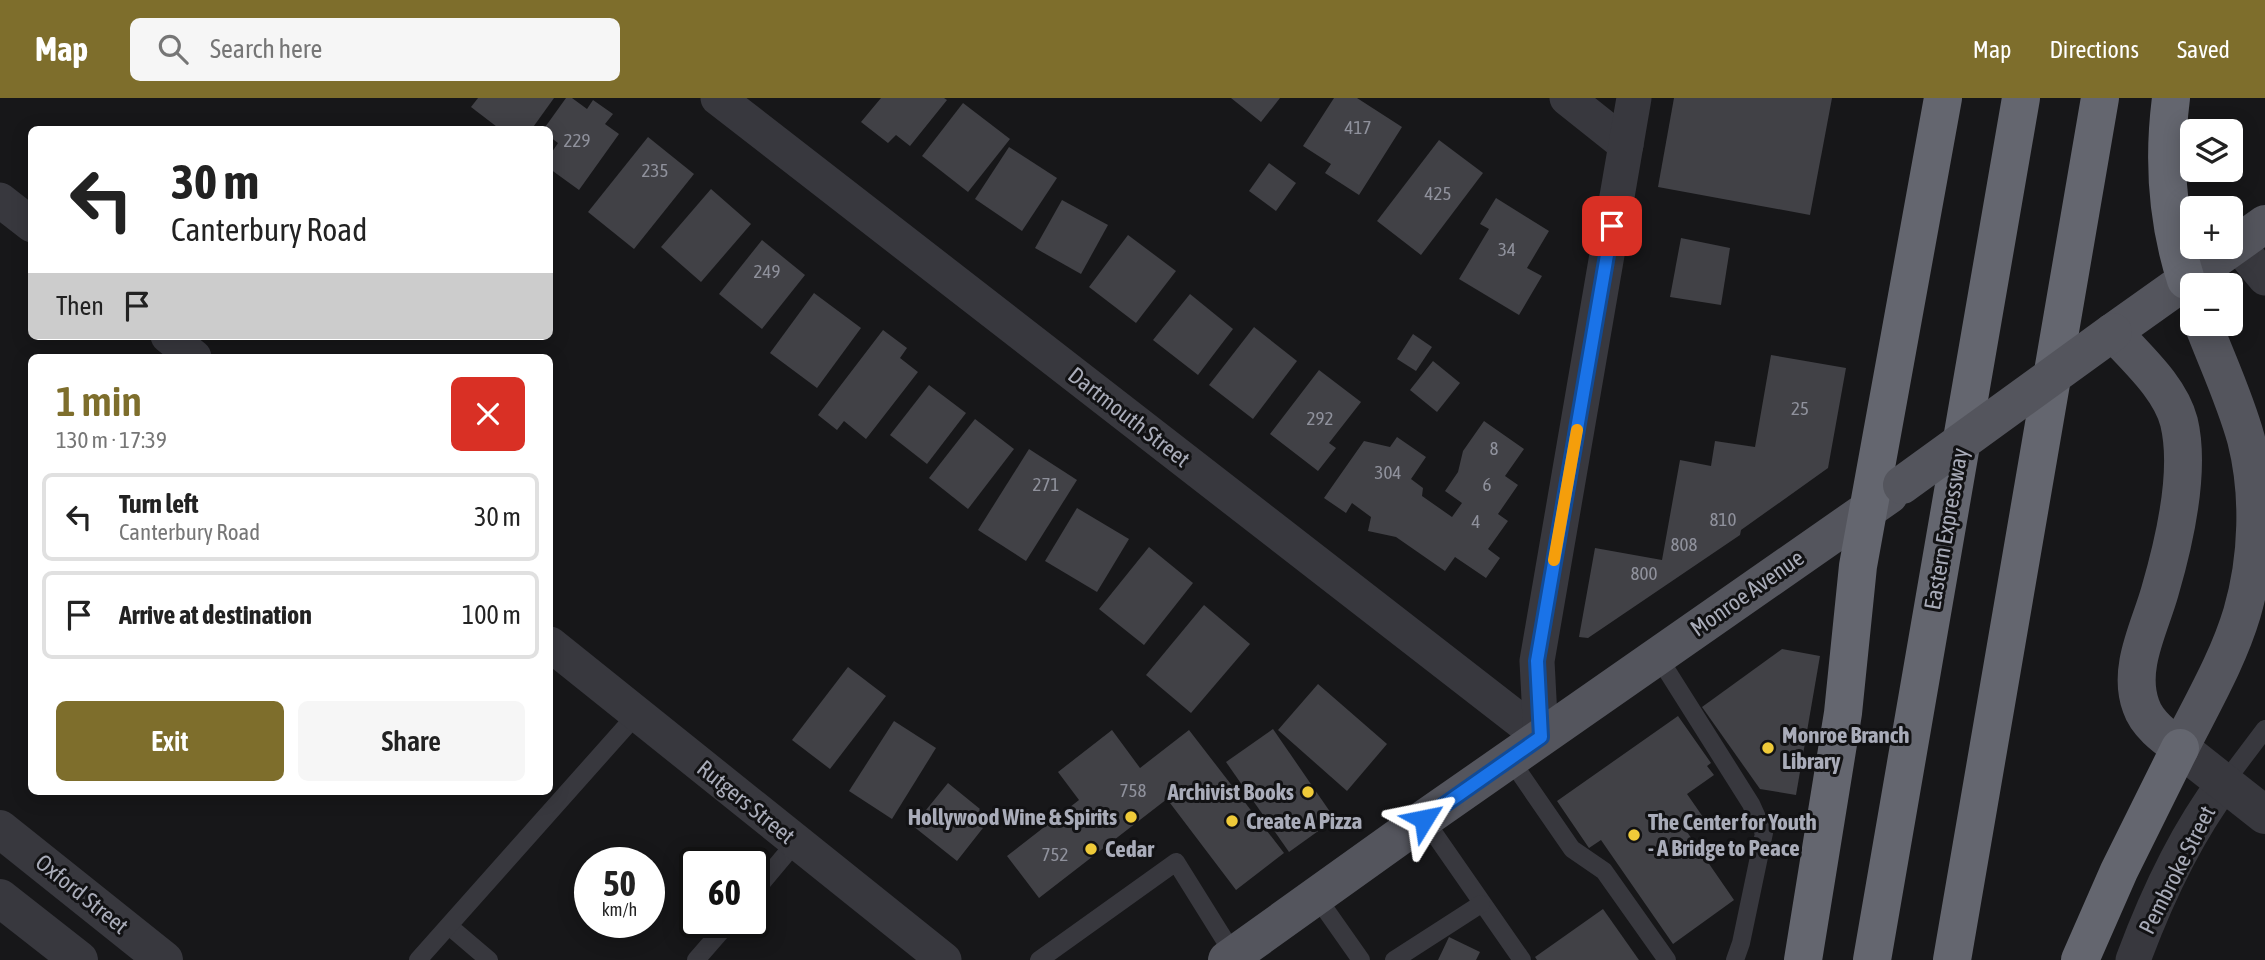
<!DOCTYPE html>
<meta charset="utf-8">
<style>
:root{--surface:#fff;--page:#f6f6f6;--text:#222;--muted:#767676;--line:#e0e0e0;--accent:#7e6e2c}
body{margin:0;font-family:"Asap Condensed",sans-serif;background:var(--page);color:var(--text);height:100vh;display:flex;flex-direction:column;font-size:26px;white-space:nowrap}
*{box-sizing:border-box;margin:0}
p{font-size:23px;color:var(--muted)}
.icon{flex:none;width:38px;height:38px;fill:none;stroke:currentColor;stroke-width:2;stroke-linecap:round;stroke-linejoin:round}
.map{position:relative;flex:1;overflow:hidden}
.details{position:absolute;left:28px;top:256px;width:525px;height:441px;display:flex;flex-direction:column;background:var(--surface);border-radius:10px;box-shadow:0 4px 18px #0003}
.details>*{flex:none}
.hud{position:absolute;left:28px;top:28px;width:525px;height:214px;border-radius:10px;box-shadow:0 4px 18px #0003;background:#fff;color:var(--text);overflow:hidden}
.fabs{position:absolute;left:2180px;top:21px;display:grid;gap:14px}
.fabs a{display:grid;place-items:center;width:63px;height:63px;border-radius:10px;background:var(--surface);box-shadow:0 4px 18px #0003;font-size:35px}
.speed{position:absolute;left:574px;top:749px;display:flex;gap:14px;font-size:35px;font-weight:700;text-align:center}
.speed>*{display:grid;place-content:center;width:91px;height:91px;border-radius:50%;background:var(--surface);box-shadow:0 4px 18px #0003;line-height:1}
.speed small{font-size:18px;font-weight:400}
.speed .limit{border:4px solid #111;border-radius:10px;background:#fff;color:#111}
.pin{position:absolute;display:grid;place-items:center;width:60px;height:60px;color:#fff;margin:-30px;border-radius:14px;box-shadow:0 4px 10px #0006}
.me{position:absolute;width:77px;margin:-38px;rotate:55deg;stroke-linejoin:round;filter:drop-shadow(0 0 5px #0008)}
.turn{display:flex;align-items:center;gap:24px;height:147px;padding:0 28px;font-size:32px}
.turn .icon{width:91px;height:91px;stroke-width:2.5}
.turn b{display:block;font-size:49px;line-height:60px}
.then{display:flex;align-items:center;height:66px;padding:0 28px;background:#0003;gap:14px;font-size:26px}
.round{display:grid;place-items:center;flex:none;width:74px;height:74px;border-radius:10px;background:var(--page)}
.summary{display:flex;align-items:center;justify-content:space-between;height:119px;padding:0 28px}
h1{font-size:42px;font-weight:600;line-height:52px;color:var(--accent)}
.action{display:flex;gap:14px;margin-top:auto;padding:14px 28px}
.action a{flex:1;height:80px;border-radius:10px;background:var(--accent);color:#fff;font-size:28px;font-weight:600;line-height:80px;text-align:center}
.action a+a{background:var(--page);color:var(--text)}
ul{padding:0;list-style:none}
li{display:flex;align-items:center;gap:21px;height:88px;margin:0 14px 10px;padding:0 14px;border:4px solid var(--line);border-radius:10px}
li div{flex:1}
li b{display:block;font-size:26px}
li em{font-style:normal}
header{display:flex;align-items:center;gap:42px;box-sizing:border-box;height:98px;padding:0 35px;background:var(--accent);color:#fff}
header strong{font-size:33px}
nav{display:flex;gap:38px;margin-inline-start:auto;font-size:24px}
.search{width:490px;height:63px;background:var(--page);display:flex;align-items:center;gap:18px;box-sizing:border-box;padding:0 24px;border-radius:10px;color:var(--muted);font-size:26px}
.map>svg:first-child{display:block}
.building{fill:#414146}
.lines{fill:none;stroke-linecap:round;stroke-linejoin:round}
.service{stroke:#38383e;stroke-width:18}
.minor{stroke:#38383e;stroke-width:35}
.tertiary{stroke:#38383e;stroke-width:38}
.primary{stroke:#54555d;stroke-width:38}
.motorway{stroke:#64666f;stroke-width:38}
.primary-bridge{stroke:#54555d;stroke-width:38}
.route-casing{stroke:#114b97;stroke-width:18}
.route{stroke:#1a73e8;stroke-width:12}
.slow{stroke:#f59e0b;stroke-width:12}
.poi-dot{fill:#efca39;stroke:#121214;stroke-width:2.5}
.labels{text-anchor:middle;dominant-baseline:central;stroke-width:6;stroke-linejoin:round;paint-order:stroke}
.number-label{font-size:19px;fill:#8f919c}
.street-label{font-size:23px;fill:#a9acb9;stroke:#121214}
.poi-label{font-size:23px;font-weight:bold;fill:#a9acb9;stroke:#121214;text-anchor:start}
</style>
<header>
<strong>Map</strong>
<div class="search"><svg class="icon" aria-label="search" viewBox="0 0 24 24"><circle cx="10" cy="10" r="6"/><path d="M15 15l6 6"/></svg>Search here</div>
<nav><a>Map</a><a>Directions</a><a>Saved</a></nav>
</header>
<div class="map">
<svg width="2265" height="862" viewBox="0 0 2265 862">
<rect width="100%" height="100%" fill="#171719"/>
<g class="building">
<polygon points="478,0 554,0 531,32 501,32 471,9"/>
<polygon points="566,0 572,0 587,11 593,2 613,16 605,26 619,36 579,92 550,71 550,57 558,45 550,39 550,32 543,32"/>
<polygon points="881,0 944,0 947,2 910,48 896,37 888,45 861,24"/>
<polygon points="1231,0 1280,0 1261,24"/>
<polygon points="1334,0 1357,0 1402,29 1359,97 1325,75 1331,66 1303,48"/>
<polygon points="1674,0 1832,0 1810,117 1658,89"/>
<polygon points="963,5 1010,41 968,94 922,58"/>
<polygon points="648,39 694,76 634,151 588,114"/>
<polygon points="1439,42 1483,75 1421,157 1377,123"/>
<polygon points="1009,49 1057,80 1022,133 975,101"/>
<polygon points="1269,65 1296,85 1276,113 1249,93"/>
<polygon points="711,91 751,126 701,184 661,149"/>
<polygon points="1496,100 1549,133 1527,170 1542,178 1519,217 1459,181 1489,131 1480,126"/>
<polygon points="1062,102 1108,127 1081,176 1035,150"/>
<polygon points="1128,137 1176,173 1136,225 1089,189"/>
<polygon points="1681,140 1730,150 1721,207 1670,199"/>
<polygon points="762,142 805,177 762,231 719,196"/>
<polygon points="814,195 861,230 817,290 770,255"/>
<polygon points="1190,196 1233,231 1198,277 1153,242"/>
<polygon points="1254,229 1297,263 1253,321 1209,287"/>
<polygon points="883,232 907,250 900,260 918,274 866,341 844,323 837,332 818,317"/>
<polygon points="1413,236 1432,249 1416,273 1397,261"/>
<polygon points="1771,257 1846,270 1828,370 1741,432 1740,437 1588,540 1579,539 1595,450 1662,462 1680,362 1711,368 1715,343 1755,349"/>
<polygon points="1433,263 1460,285 1437,314 1410,292"/>
<polygon points="1319,272 1361,304 1329,345 1336,350 1318,373 1270,336"/>
<polygon points="929,287 966,315 927,366 890,337"/>
<polygon points="975,321 1014,351 968,411 929,380"/>
<polygon points="1484,323 1524,351 1505,378 1518,387 1498,416 1508,423 1488,451 1500,460 1486,480 1455,459 1445,473 1396,439 1368,433 1371,419 1352,405 1346,415 1324,400 1364,343 1390,349 1397,339 1426,359 1411,381 1423,390 1422,398 1452,419 1462,405 1445,393 1458,374 1463,353"/>
<polygon points="1029,351 1077,382 1026,463 978,432"/>
<polygon points="1077,410 1129,441 1097,494 1045,463"/>
<polygon points="1149,449 1193,485 1144,547 1099,511"/>
<polygon points="1204,507 1250,546 1191,615 1146,577"/>
<polygon points="1782,551 1820,558 1796,697 1760,691 1702,609"/>
<polygon points="848,569 886,598 830,671 792,642"/>
<polygon points="1318,586 1387,646 1347,693 1278,632"/>
<polygon points="1678,618 1711,665 1707,668 1714,677 1687,696 1703,719 1685,731 1734,802 1673,846 1601,742 1589,750 1557,703"/>
<polygon points="894,623 936,650 892,721 849,693"/>
<polygon points="1273,631 1335,721 1289,754 1226,664"/>
<polygon points="1112,632 1140,670 1189,632 1284,755 1236,792 1167,701 1039,800 1007,758 1079,702 1058,674"/>
<polygon points="948,685 980,711 979,712 990,721 957,763 913,728"/>
<polygon points="1603,811 1639,862 1537,862 1535,859"/>
<polygon points="1449,839 1480,854 1476,862 1438,862"/>
</g>
<g class="lines">
<g class="service">
<polyline points="1657,557 1751,706 1764,735 1741,845 1735,862"/>
<polyline points="1510,661 1572,751 1604,773 1667,862"/>
<polyline points="2225,684 2265,631"/>
<polyline points="1424,721 1522,862"/>
<polyline points="754,794 796,744"/>
<polyline points="1316,798 1361,862"/>
<polyline points="449,828 489,862"/>
<polyline points="418,862 637,616"/>
<polyline points="696,862 729,824"/>
<polyline points="1039,862 1176,764 1234,857"/>
<polyline points="1394,862 1481,806"/>
</g>
<g class="minor">
<polyline points="718,0 1541,639"/>
<polyline points="1567,0 1626,47"/>
<polyline points="0,102 32,127"/>
<polyline points="2237,146 2265,180"/>
<polyline points="168,238 194,259"/>
<polyline points="550,546 944,862"/>
<polyline points="1541,639 1537,563 1634,0"/>
<path d="M 2133,862 C 2156,800 2185,737 2225,684"/>
</g>
<g class="tertiary">
<polyline points="2180,650 2265,717"/>
<polyline points="0,731 164,862"/>
<polyline points="0,800 79,862"/>
</g>
<g class="primary">
<path d="M 2203,226 C 2217,263 2235,301 2246,341 C 2260,396 2258,460 2242,515 C 2228,562 2202,606 2180,650 C 2165,639 2147,626 2141,608 C 2127,570 2150,529 2160,493 C 2174,445 2191,374 2179,324 C 2170,289 2136,260 2113,234 L 2265,126"/>
<polyline points="1227,862 1424,721 1889,397"/>
</g>
<g class="motorway">
<path d="M 2171,0 C 2163,62 2167,123 2186,182"/>
<polyline points="1803,862 1843,615 1858,468 1943,0"/>
<polyline points="1872,862 2021,0"/>
<polyline points="1952,862 2100,0"/>
<polyline points="2080,862 2119,773 2180,650"/>
</g>
<polyline class="primary-bridge" points="1902,387 2113,234"/>
</g>
<g class="lines">
<defs>
<polyline id="route" points="1424,721 1541,639 1537,563 1612,128"/>
</defs>
<use href="#route" class="route-casing"/>
<use href="#route" class="route"/>
<polyline class="slow" points="1554,462 1577,332"/>
</g>
<g class="poi-dot">
<circle cx="1768" cy="650" r="7"/>
<circle cx="1308" cy="694" r="7"/>
<circle cx="1131" cy="719" r="7"/>
<circle cx="1232" cy="723" r="7"/>
<circle cx="1634" cy="737" r="7"/>
<circle cx="1091" cy="751" r="7"/>
</g>
<g class="labels">
<g class="number-label">
<text x="1358" y="29">417</text>
<text x="577" y="42">229</text>
<text x="655" y="72">235</text>
<text x="1438" y="95">425</text>
<text x="1507" y="151">34</text>
<text x="767" y="173">249</text>
<text x="1800" y="310">25</text>
<text x="1320" y="320">292</text>
<text x="1494" y="350">8</text>
<text x="1388" y="374">304</text>
<text x="1046" y="386">271</text>
<text x="1487" y="386">6</text>
<text x="1723" y="421">810</text>
<text x="1476" y="423">4</text>
<text x="1684" y="446">808</text>
<text x="1644" y="475">800</text>
<text x="1133" y="692">758</text>
<text x="1055" y="756">752</text>
</g>
<g class="street-label">
<text transform="translate(1129 319) rotate(38)">Dartmouth Street</text>
<text transform="translate(1946 431) rotate(-80)">Eastern Expressway</text>
<text transform="translate(1747 495) rotate(-35)">Monroe Avenue</text>
<text transform="translate(746 704) rotate(39)">Rutgers Street</text>
<text transform="translate(2177 772) rotate(-63)">Pembroke Street</text>
<text transform="translate(82 796) rotate(39)">Oxford Street</text>
</g>
<g class="poi-label">
<text x="1782" y="637">Monroe Branch<tspan x="1782" dy="26">Library</tspan></text>
<text x="1294" y="694" text-anchor="end">Archivist Books</text>
<text x="1117" y="719" text-anchor="end">Hollywood Wine &amp; Spirits</text>
<text x="1246" y="723">Create A Pizza</text>
<text x="1648" y="724">The Center for Youth<tspan x="1648" dy="26">- A Bridge to Peace</tspan></text>
<text x="1105" y="751">Cedar</text>
</g>
</g>
</svg>
<div class="fabs">
<a><svg class="icon" aria-label="layers" viewBox="0 0 24 24"><path d="M12 4l9 5-9 5-9-5zM3 14l9 5 9-5"/></svg></a>
<a>+</a>
<a>−</a>
</div>
<div class="speed"><div>50<small>km/h</small></div><div class="limit">60</div></div>
<div class="pin" style="left:1612px;top:128px;background:#d93025"><svg class="icon" aria-label="arrive" viewBox="0 0 24 24"><path d="M6 21V4h12l-3 4 3 4H6"/></svg></div>
<svg class="me" style="left:1424px;top:721px" viewBox="-20 -20 40 40"><path d="M0-17L14 15 0 8-14 15z" fill="#1a73e8" stroke="#fff" stroke-width="4"/></svg>
<div class="hud">
<div class="turn"><svg class="icon" aria-label="left" viewBox="0 0 24 24"><path d="M17 20v-9H6M10 6l-5 5 5 5"/></svg><div><b>30 m</b>Canterbury Road</div></div>
<div class="then">Then<svg class="icon" aria-label="arrive" viewBox="0 0 24 24"><path d="M6 21V4h12l-3 4 3 4H6"/></svg></div>
</div>
<section class="details">
<div class="summary"><div><h1>1 min</h1><p>130 m · 17:39</p></div><a class="round" style="background:#d93025;color:#fff"><svg class="icon" aria-label="close" viewBox="0 0 24 24"><path d="M6 6l12 12M18 6L6 18"/></svg></a></div>
<ul>
<li><svg class="icon" aria-label="left" viewBox="0 0 24 24"><path d="M17 20v-9H6M10 6l-5 5 5 5"/></svg><div><b>Turn left</b><p>Canterbury Road</p></div><em>30 m</em></li>
<li><svg class="icon" aria-label="arrive" viewBox="0 0 24 24"><path d="M6 21V4h12l-3 4 3 4H6"/></svg><div><b>Arrive at destination</b></div><em>100 m</em></li>
</ul>
<div class="action"><a>Exit</a><a>Share</a></div>
</section>
</div>
